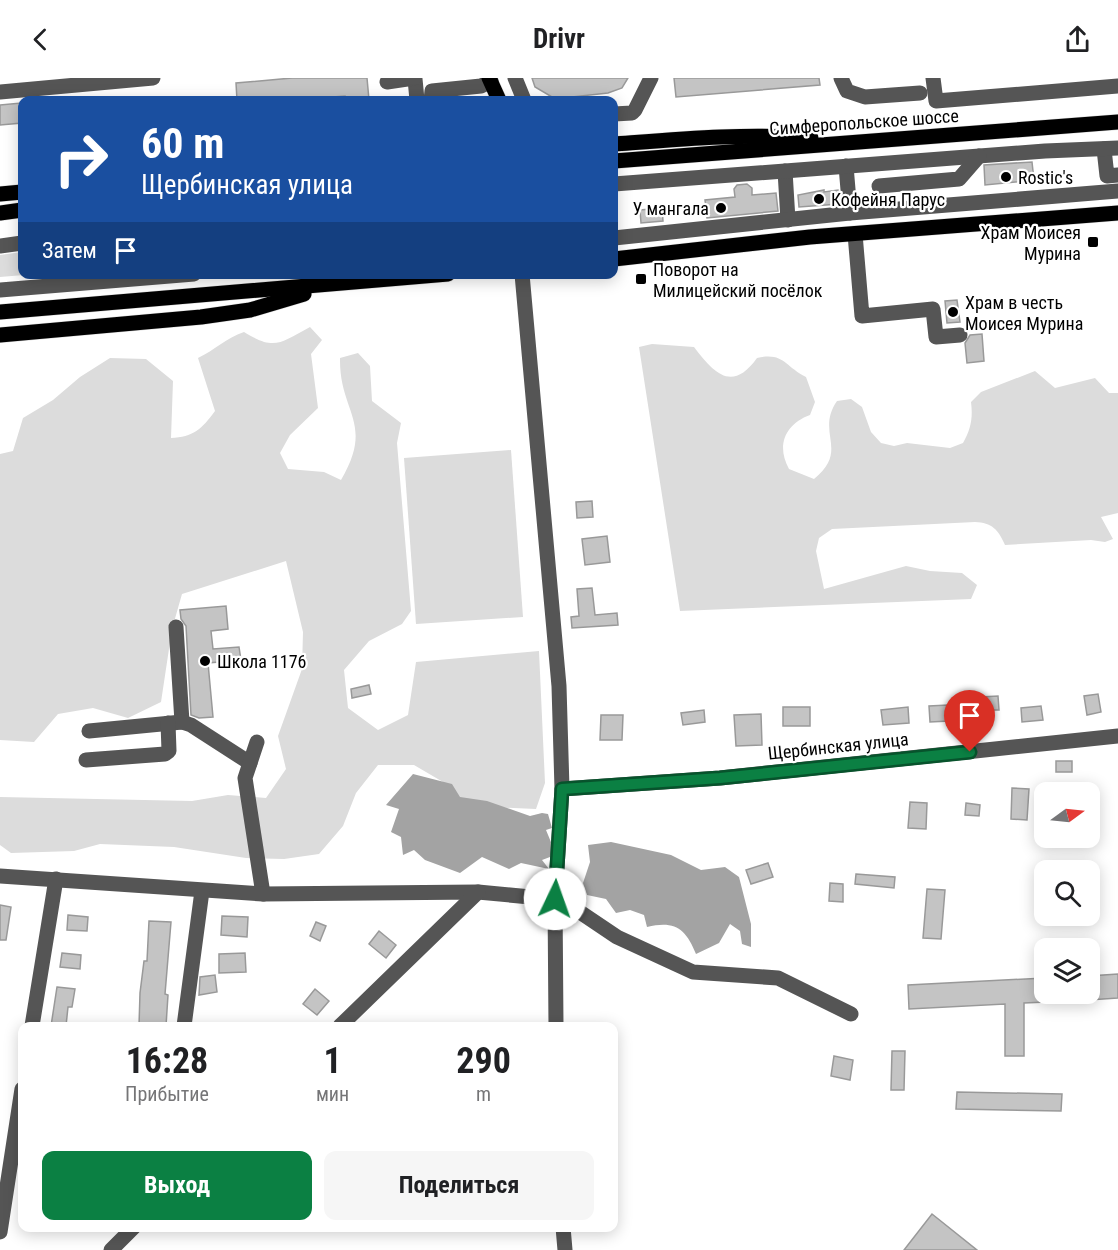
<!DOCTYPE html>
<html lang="ru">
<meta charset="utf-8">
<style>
:root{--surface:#fff;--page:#f6f6f6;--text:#202124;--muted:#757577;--accent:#0b8043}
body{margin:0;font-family:"Roboto Condensed",sans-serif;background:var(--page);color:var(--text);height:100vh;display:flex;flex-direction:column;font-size:22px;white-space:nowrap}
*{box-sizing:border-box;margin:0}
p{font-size:20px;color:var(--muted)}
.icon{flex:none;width:33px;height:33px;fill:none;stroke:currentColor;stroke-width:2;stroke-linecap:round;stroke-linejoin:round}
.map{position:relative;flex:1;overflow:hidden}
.side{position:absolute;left:18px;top:944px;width:600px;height:210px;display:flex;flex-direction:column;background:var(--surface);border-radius:12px;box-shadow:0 3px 15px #0003}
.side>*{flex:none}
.guide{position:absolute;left:18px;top:18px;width:600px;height:183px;border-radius:12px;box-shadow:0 3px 15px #0003;background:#1a4fa0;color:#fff;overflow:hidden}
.needle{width:39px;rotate:75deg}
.fabs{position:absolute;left:1034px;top:704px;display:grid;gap:12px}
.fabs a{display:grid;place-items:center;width:66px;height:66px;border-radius:12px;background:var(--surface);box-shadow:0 3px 15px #0003;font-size:30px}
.pin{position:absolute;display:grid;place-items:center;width:51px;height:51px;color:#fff;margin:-62px -26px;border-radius:50% 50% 50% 0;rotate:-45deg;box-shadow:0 0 6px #0007}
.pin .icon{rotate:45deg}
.me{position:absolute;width:66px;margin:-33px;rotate:3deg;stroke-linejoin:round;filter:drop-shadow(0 0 4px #0008)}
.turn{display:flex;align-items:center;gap:21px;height:126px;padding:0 24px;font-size:27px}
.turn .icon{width:78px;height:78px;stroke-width:2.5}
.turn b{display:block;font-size:42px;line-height:51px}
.then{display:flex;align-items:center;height:57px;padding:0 24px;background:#0003;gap:12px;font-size:22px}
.eta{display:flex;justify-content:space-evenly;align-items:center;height:102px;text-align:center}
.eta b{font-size:36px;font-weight:700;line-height:42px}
.action{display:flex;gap:12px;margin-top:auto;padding:12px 24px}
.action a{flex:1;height:69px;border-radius:12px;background:var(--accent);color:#fff;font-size:24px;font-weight:700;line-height:69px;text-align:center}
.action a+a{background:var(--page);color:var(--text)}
header{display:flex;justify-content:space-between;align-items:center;height:78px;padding:0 24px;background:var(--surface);font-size:27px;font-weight:700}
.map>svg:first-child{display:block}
.green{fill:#dcdcdc}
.water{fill:#a3a3a3}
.building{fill:#c4c4c4;stroke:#999;stroke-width:1.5}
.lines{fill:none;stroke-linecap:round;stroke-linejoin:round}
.major-casing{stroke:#dbdbdb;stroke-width:16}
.minor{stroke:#555;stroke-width:15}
.major{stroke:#000;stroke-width:15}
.route-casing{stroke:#07532c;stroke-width:15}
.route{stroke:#0b8043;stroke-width:10}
.poi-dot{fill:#000;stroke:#fff;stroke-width:2}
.labels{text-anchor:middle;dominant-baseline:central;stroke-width:4.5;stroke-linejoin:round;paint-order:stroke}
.street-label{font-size:18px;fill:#000;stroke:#fff}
.poi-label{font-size:18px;fill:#000;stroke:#fff;text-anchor:start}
</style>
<header><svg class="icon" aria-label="back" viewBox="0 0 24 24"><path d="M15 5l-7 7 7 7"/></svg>Drivr<svg class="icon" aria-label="share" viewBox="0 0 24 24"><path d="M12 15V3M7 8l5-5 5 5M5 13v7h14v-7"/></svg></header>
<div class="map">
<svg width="1118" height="1172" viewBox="0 0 1118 1172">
<rect width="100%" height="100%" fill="#fff"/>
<g class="green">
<polygon points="22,174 24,197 0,199 0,177"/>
<path d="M 310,249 L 322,262 L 311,276 L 318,330 L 290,357 L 280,375 L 288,391 L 324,394 L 341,402 C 375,344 339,335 340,280 L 358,275 L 370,288 L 372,323 L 401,345 L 397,365 L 411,533 L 402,546 L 369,563 L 344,592 L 348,630 L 378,652 L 408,637 L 416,584 L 539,573 L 545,705 L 536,731 L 487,729 L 452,723 L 443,704 L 414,687 L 378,687 L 356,715 L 343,748 L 319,776 L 284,781 L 246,780 L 174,769 L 100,766 L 74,773 L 11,775 L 0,767 L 0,719 L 192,723 L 228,717 L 266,720 L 286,691 L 278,658 L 302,591 L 303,554 L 286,483 L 182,516 L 172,551 L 161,624 L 128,640 L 93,630 L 58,636 L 34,664 L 0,662 L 0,376 L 13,373 L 23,340 L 53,322 L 80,299 L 110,280 L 146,281 L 173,303 L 171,360 C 193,359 202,351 215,333 L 198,280 C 215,272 226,260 244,254 C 275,273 280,265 310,249 Z"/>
<path d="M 652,266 L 694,269 C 714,295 732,315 757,280 C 784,274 784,288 806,299 L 815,324 L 810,337 C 785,346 776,368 789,391 L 814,401 C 850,372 815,355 837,323 L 851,321 L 862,329 L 871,354 L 881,365 L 894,368 L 907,365 L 950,370 L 963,365 C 971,351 973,340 971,324 L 981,314 L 1035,293 L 1055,310 L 1095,300 L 1109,315 L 1118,315 L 1118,435 L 1101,439 L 1113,461 L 1105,464 L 1091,462 L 1005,467 C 998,451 992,445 975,444 L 832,451 L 819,460 L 816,473 L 824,511 L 906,488 L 930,493 L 962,495 L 977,507 L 971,521 L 680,533 L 639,269 Z"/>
<polygon points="511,372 523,539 416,546 404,380"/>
</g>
<g class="water">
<polygon points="413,696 452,706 460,719 487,723 530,738 542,735 548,736 552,750 546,752 553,769 550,779 542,782 549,791 521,785 509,791 482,779 460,795 425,782 414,772 403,777 401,759 391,754 399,731 386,727"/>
<path d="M 611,764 L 671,777 L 701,792 L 725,789 L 739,799 L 751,846 L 751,869 L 742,866 L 740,853 L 730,846 L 719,865 L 696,876 C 686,851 675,842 647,849 L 644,837 L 630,832 L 616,835 L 606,821 L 587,817 L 583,805 L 590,784 L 588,767 Z"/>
</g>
<g class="building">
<polygon points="292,0 367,0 369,22 345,22 345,18 293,22 237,22 236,5"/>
<polygon points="532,0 628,0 622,10 608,15 563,20 552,19 535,9"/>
<polygon points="674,0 819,0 820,7 676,19"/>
<polygon points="21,25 22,45 0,47 0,27"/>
<polygon points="1032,84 1034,102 985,107 984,87"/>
<polygon points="747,106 752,110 752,117 776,115 778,133 707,140 705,122 735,119 734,111 737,107"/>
<polygon points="824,112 824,114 838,112 839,126 799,129 798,117"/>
<polygon points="662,130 663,143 641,145 640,132"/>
<polygon points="957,222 960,244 947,245 945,223"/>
<polygon points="982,256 984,283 967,285 965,265 970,257"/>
<polygon points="592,423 593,439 577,440 576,424"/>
<polygon points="607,458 610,484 585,487 582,461"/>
<polygon points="592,510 595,537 617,535 618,547 572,550 571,539 579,538 577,511"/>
<polygon points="226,528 228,551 211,553 213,571 239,569 241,582 208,585 213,639 199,640 191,637 186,548 181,541 180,532"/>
<polygon points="369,607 371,616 352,620 351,611"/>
<polygon points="1098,616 1101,634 1087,637 1084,618"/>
<polygon points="998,618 999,632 980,632 980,619"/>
<polygon points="948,627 949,643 930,644 929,628"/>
<polygon points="1041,628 1043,642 1022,644 1021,630"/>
<rect x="783" y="629" width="27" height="19"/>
<polygon points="908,629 909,645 883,647 881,632"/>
<polygon points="704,632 705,644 683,647 681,635"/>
<polygon points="761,636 762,667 736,668 734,637"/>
<polygon points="601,637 623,637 622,662 600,662"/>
<rect x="1056" y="683" width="16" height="11"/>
<polygon points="1012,710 1029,711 1027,742 1011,741"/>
<polygon points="910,724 927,725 926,751 908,750"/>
<polygon points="966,725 980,727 979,738 965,737"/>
<polygon points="768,785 773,799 751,806 746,792"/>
<polygon points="856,796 895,799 894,810 855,806"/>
<polygon points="830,805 843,806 843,824 829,823"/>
<polygon points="927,811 945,812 941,861 923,860"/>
<polygon points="0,827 11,829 6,862 0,862"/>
<polygon points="68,837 88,839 87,853 67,852"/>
<polygon points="222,838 248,839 247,859 221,857"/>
<polygon points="149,843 171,844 165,916 168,917 166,948 139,948 140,915 144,883 147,883"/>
<polygon points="316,844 326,848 320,863 310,858"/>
<polygon points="379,853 396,867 386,880 369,866"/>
<polygon points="62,875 81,877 80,891 60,889"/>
<polygon points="245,875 246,894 219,895 219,876"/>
<polygon points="1118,896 1118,920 1089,922 1089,898"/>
<polygon points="215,897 217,914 199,917 200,899"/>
<polygon points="1044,900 1044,915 1068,915 1068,923 1024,925 1024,978 1005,978 1005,926 909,931 908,907"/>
<polygon points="57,909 75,911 72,929 68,929 66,948 51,948"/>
<polygon points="315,911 329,923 317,937 303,926"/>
<polygon points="892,973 905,973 904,1012 891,1012"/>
<polygon points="834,978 853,982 850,1002 831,998"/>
<polygon points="957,1014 1062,1016 1061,1033 956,1031"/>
<polygon points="932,1136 977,1172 904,1172"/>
</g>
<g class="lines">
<defs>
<g id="major">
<polyline points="489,0 499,22"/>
<path d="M 614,66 C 680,61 745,55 811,60"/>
<polyline points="614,83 1118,44"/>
<polyline points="0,116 22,114"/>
<polyline points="0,135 22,132"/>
<polyline points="614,181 810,159 1118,135"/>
<polyline points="0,234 448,196"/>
<polyline points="0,257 201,239 250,232 304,216"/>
</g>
</defs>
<use href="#major" class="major-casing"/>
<g class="minor">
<polyline points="515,0 524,22"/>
<polyline points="841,0 847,13 865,19 920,15"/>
<polyline points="933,0 936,23 1118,8"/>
<polyline points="415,1 417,22"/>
<polyline points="387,4 414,0"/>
<polyline points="0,14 153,0"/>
<polyline points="431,22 432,13 481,8 491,3"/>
<polyline points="614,36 632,35 635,32 651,0"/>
<polyline points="1104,71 1107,98 1118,97"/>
<polyline points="846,88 850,135"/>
<polyline points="785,93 788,142"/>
<polyline points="614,106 1045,73 1118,70"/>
<polyline points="879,108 959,101 979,78"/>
<polyline points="855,156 862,238 933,231 936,259 960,257"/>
<polyline points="614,160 850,135 1118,113"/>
<polyline points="0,168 22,165"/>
<polyline points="522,196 559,608 562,711 555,821 556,948"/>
<polyline points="0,212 194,196"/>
<polyline points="176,549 182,644"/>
<polyline points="89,653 182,644 191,647 250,685"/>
<polyline points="257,664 245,700 263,816"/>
<polyline points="86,682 165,676 169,673 168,645"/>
<polyline points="562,711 720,700 1118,658"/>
<polyline points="0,798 263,816 478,814 562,822 617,859 693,894 778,900 851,936"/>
<polyline points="32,948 56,801"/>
<polyline points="184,948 202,813"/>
<polyline points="340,948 478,814"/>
<polyline points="563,1149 565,1172"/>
<polyline points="0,1154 22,1011"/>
<polyline points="111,1172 134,1149"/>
</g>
<use href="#major" class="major"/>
</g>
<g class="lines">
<defs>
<polyline id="route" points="555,821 562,711 720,700 970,674"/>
</defs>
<use href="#route" class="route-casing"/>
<use href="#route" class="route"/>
</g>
<g class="poi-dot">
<circle cx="1006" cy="99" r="6"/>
<circle cx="819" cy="121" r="6"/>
<circle cx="721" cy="130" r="6"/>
<rect x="1087" y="158" width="12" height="12" rx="3"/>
<rect x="635" y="195" width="12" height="12" rx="3"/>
<circle cx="953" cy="234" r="6"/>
<circle cx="205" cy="583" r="6"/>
</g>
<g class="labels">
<g class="street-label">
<text transform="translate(864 44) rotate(-4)">Симферопольское шоссе</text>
<text transform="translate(838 668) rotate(-6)">Щербинская улица</text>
</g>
<g class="poi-label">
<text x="1018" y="99">Rostic's</text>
<text x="831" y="121">Кофейня Парус</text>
<text x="709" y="130" text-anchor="end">У мангала</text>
<text x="1081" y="154" text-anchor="end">Храм Моисея<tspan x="1081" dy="21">Мурина</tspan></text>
<text x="653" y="191">Поворот на<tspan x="653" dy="21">Милицейский посёлок</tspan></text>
<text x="965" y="224">Храм в честь<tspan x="965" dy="21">Моисея Мурина</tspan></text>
<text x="217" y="583">Школа 1176</text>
</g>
</g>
</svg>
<div class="fabs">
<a><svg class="needle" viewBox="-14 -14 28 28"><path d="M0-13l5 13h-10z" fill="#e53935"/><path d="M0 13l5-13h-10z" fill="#757577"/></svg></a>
<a><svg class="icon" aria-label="search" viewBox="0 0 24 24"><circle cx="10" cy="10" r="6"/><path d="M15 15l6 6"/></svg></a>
<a><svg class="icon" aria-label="layers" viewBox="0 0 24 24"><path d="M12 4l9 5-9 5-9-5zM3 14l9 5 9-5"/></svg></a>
</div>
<div class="pin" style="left:970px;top:674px;background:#d93025"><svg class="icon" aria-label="arrive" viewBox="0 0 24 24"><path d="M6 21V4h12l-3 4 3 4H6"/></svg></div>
<svg class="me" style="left:555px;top:821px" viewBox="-20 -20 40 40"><circle r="19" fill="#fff"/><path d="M0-13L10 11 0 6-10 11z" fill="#0b8043"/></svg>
<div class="guide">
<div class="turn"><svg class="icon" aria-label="right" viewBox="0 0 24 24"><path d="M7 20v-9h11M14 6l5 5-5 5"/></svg><div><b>60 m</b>Щербинская улица</div></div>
<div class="then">Затем<svg class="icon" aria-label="arrive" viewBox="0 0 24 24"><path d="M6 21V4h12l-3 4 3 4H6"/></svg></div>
</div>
<section class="side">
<div class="eta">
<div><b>16:28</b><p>Прибытие</p></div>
<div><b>1</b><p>мин</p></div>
<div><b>290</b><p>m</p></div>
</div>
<div class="action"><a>Выход</a><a>Поделиться</a></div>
</section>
</div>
